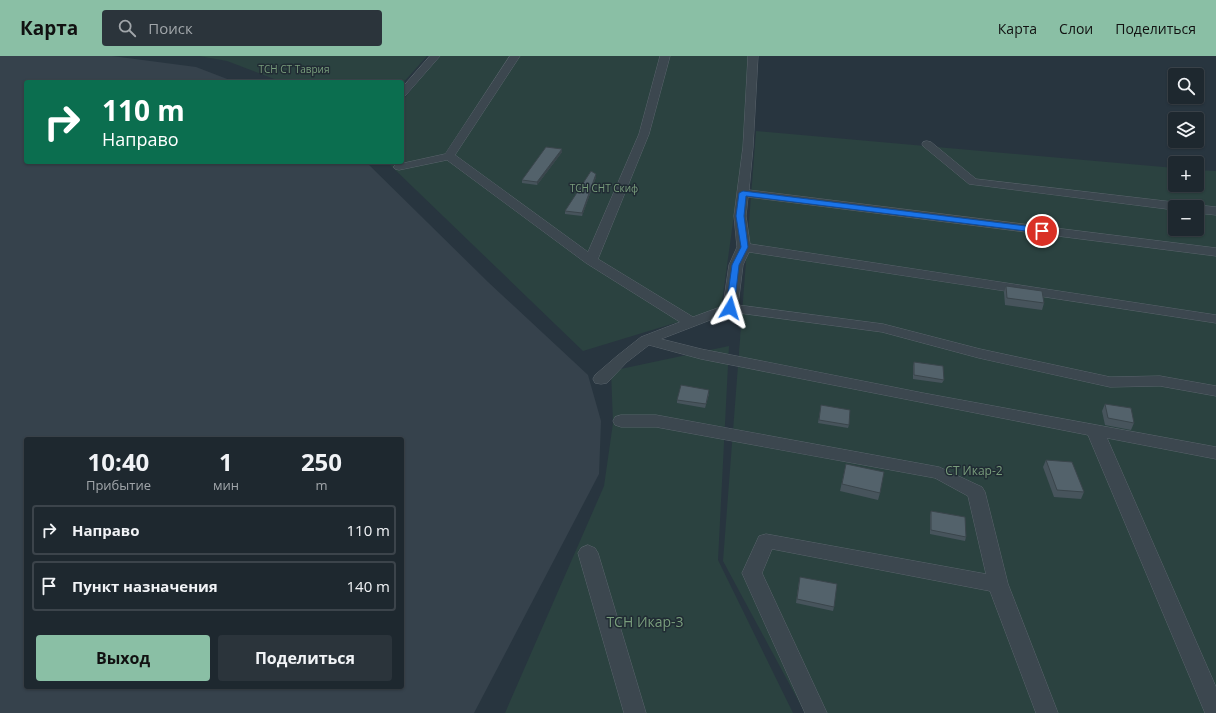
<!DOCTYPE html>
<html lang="ru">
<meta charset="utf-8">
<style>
:root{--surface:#1e282f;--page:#2b343b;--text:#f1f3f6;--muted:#a1a6aa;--line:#3c444b;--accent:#8abfa5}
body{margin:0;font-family:"Open Sans",sans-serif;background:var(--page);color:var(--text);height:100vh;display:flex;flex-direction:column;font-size:15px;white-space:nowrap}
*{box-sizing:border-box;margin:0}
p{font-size:13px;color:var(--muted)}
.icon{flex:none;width:22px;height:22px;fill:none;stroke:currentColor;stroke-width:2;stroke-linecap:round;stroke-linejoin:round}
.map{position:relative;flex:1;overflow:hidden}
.sheet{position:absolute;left:24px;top:381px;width:380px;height:252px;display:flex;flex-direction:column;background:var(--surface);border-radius:4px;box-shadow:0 1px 3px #0004,0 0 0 1px var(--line)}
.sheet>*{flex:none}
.guide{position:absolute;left:24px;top:24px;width:380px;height:84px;border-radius:4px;box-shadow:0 1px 3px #0004,0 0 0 1px var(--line);background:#0b6e4f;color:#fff;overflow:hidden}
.controls{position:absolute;left:1168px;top:12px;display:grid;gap:8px}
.controls a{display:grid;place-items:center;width:36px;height:36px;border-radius:4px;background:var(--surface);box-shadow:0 1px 3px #0004,0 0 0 1px var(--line);font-size:20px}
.pin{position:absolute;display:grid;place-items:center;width:34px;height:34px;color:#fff;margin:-17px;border:2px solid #fff;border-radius:50%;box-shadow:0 1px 4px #0007}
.me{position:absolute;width:44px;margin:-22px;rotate:7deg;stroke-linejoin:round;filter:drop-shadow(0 0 3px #0008)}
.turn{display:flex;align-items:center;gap:14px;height:84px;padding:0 12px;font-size:18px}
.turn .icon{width:52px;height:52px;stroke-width:2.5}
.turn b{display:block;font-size:28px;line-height:34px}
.eta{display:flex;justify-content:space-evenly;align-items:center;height:68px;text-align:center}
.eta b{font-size:24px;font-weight:700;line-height:28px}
.cta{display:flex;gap:8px;margin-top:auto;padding:8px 12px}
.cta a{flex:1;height:46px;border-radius:4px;background:var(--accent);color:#111;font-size:16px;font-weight:700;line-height:46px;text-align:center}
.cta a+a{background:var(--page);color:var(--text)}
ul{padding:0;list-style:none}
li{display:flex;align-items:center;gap:12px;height:50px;margin:0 8px 6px;padding:0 4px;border:2px solid var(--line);border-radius:4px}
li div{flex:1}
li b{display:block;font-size:15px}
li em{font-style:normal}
header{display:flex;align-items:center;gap:24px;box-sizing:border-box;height:56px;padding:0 20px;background:var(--accent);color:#111}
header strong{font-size:19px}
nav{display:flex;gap:22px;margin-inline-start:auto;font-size:14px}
.search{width:280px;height:36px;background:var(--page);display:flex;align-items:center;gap:10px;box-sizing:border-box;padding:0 14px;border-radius:4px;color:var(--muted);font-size:15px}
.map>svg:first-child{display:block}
.airport{fill:#36424c;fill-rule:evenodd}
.green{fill:#2b4240;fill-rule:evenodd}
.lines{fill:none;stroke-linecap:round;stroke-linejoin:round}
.minor-casing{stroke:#5a646c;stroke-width:1}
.minor{fill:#3c474f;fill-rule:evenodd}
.wall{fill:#47545c}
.shaded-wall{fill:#3a454b}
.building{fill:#53626b;stroke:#3a454b}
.route{fill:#1a73e8;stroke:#114b97}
.labels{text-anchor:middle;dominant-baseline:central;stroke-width:3;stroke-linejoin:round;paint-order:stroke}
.far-park-label{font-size:10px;fill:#799d7c;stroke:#212c34}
.park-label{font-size:12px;fill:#799d7c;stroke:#212c34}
.near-park-label{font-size:14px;fill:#799d7c;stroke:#212c34}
</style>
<header>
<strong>Карта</strong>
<div class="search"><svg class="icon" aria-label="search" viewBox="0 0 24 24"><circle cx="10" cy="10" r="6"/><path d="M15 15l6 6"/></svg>Поиск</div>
<nav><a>Карта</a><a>Слои</a><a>Поделиться</a></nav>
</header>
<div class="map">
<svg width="1216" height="657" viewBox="0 0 1216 657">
<rect width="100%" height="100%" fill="#28353f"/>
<path class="airport" d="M 0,0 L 112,0 L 196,11 L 235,26 L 26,26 L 26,106 L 366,106 L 488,226 L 588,319 L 601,365 L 599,418 L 474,657 L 0,657 ZM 26,383 L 402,383 L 402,631 L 26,631 Z"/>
<g class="green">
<polygon points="199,0 427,0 402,28 402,26 282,26 227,5"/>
<polygon points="439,0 756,0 721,253 583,295 387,106 402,106 402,45"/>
<path d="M 756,75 L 1175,112 L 1175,129 L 1197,129 L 1197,114 L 1216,115 L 1216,657 L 805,657 L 723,505 ZM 1175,151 L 1197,151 L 1197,173 L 1175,173 Z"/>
<polygon points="729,290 718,504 793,657 505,657 604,430 613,367 611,315"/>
</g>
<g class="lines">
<defs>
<g id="minor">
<polygon points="430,0 440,0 405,40 402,41 402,32"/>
<polygon points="510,0 520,0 455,99 588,196 639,78 660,0 670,0 649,78 598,203 693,261 723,250 729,209 737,191 734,160 743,91 748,0 758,0 753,91 749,134 1216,192 1216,200 748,141 746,160 750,188 1216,259 1216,267 749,196 743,209 738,249 883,268 980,293 1110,321 1160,320 1216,330 1216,340 1160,330 1110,331 979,302 882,276 731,256 661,283 701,293 923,337 1216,391 1216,403 1107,382 1216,631 1216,657 1205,657 1088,379 701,303 649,289 627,306 607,327 601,328 595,327 593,323 595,319 617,300 641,281 680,266 586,207 447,104 399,114 395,113 393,111 395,109 445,98"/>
<polygon points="927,85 931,86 976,123 1182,147 1186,148 1188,151 1175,151 1175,154 969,128 923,90 922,88 923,86"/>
<polygon points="1197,149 1216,151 1216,159 1197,157 1197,151 1192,151"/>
<polygon points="621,359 656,359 939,411 982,431 985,436 1008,528 1058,657 1036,657 990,535 772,493 762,517 827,657 805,657 742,517 759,480 766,478 986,518 968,440 935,422 656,371 621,371 615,369 613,365 615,361"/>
<polygon points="588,489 595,492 598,497 646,657 624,657 578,497 581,492"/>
</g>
</defs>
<use href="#minor" class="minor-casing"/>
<use href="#minor" class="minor"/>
</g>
<g class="wall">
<polygon points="562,93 562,96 537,129 522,127 522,124"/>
<polygon points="596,121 582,160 565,158 565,155"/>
<polygon points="1006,230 1044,247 1042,254 1005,249 1004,236"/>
<polygon points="914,306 944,324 942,327 913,323 913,310"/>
<polygon points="709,338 705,352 677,347 677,344"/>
<polygon points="1105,348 1134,367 1131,374 1105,369 1102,355"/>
<polygon points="821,349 849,369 848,372 818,367"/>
<polygon points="1046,404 1084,436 1081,443 1054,441 1043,411"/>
<polygon points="846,408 880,437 878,444 840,435"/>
<polygon points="931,455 966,481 965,485 930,478 930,459"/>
<polygon points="799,525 834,551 833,555 796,547"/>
</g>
<g class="shaded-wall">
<polygon points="562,93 562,96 537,129 537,126"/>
<polygon points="596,118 596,121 582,160 582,157"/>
</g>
<g class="building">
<polygon points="546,91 562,93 537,126 522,124"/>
<polygon points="591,115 596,118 582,157 565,155"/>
<polygon points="1006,230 1042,235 1044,247 1007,242"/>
<polygon points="914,306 943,310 944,324 914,319"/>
<polygon points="681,329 709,334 706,348 677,344"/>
<polygon points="1105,348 1131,352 1134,367 1108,362"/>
<polygon points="821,349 850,354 849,369 819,364"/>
<polygon points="1046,404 1072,406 1084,436 1057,434"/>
<polygon points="846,408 884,416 880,437 842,428"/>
<polygon points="931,455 965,461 966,481 931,474"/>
<polygon points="800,521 837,528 834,551 797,543"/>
</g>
<polygon class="route" points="743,135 1042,172 1046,175 1042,177 746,140 744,160 748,191 739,209 734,252 730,255 726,252 732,209 741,191 736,160 739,137"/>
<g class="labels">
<g class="far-park-label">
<text x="294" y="13">ТСН СТ Таврия</text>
<text x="604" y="132">ТСН СНТ Скиф</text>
</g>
<g class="park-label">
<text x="974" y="414">СТ Икар-2</text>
</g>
<g class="near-park-label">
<text x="645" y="565">ТСН Икар-3</text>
</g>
</g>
</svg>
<div class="controls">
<a><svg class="icon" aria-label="search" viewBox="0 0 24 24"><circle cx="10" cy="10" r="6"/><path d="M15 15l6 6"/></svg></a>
<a><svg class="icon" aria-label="layers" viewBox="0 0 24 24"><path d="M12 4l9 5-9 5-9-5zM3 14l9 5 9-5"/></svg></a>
<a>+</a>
<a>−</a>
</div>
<div class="pin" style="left:1042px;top:175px;background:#d93025"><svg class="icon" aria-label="arrive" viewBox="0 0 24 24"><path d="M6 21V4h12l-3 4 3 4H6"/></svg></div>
<svg class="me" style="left:730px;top:252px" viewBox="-20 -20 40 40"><path d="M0-17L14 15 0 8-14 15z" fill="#1a73e8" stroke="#fff" stroke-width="4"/></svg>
<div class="guide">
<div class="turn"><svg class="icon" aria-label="right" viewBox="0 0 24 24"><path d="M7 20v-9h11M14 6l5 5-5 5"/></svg><div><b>110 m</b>Направо</div></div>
</div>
<section class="sheet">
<div class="eta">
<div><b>10:40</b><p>Прибытие</p></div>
<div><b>1</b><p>мин</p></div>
<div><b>250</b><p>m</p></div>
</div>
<ul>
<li><svg class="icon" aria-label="right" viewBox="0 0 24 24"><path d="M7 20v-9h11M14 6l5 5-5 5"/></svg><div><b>Направо</b></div><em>110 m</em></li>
<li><svg class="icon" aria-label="arrive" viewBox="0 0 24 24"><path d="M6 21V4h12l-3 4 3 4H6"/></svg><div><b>Пункт назначения</b></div><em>140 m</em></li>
</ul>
<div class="cta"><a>Выход</a><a>Поделиться</a></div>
</section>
</div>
